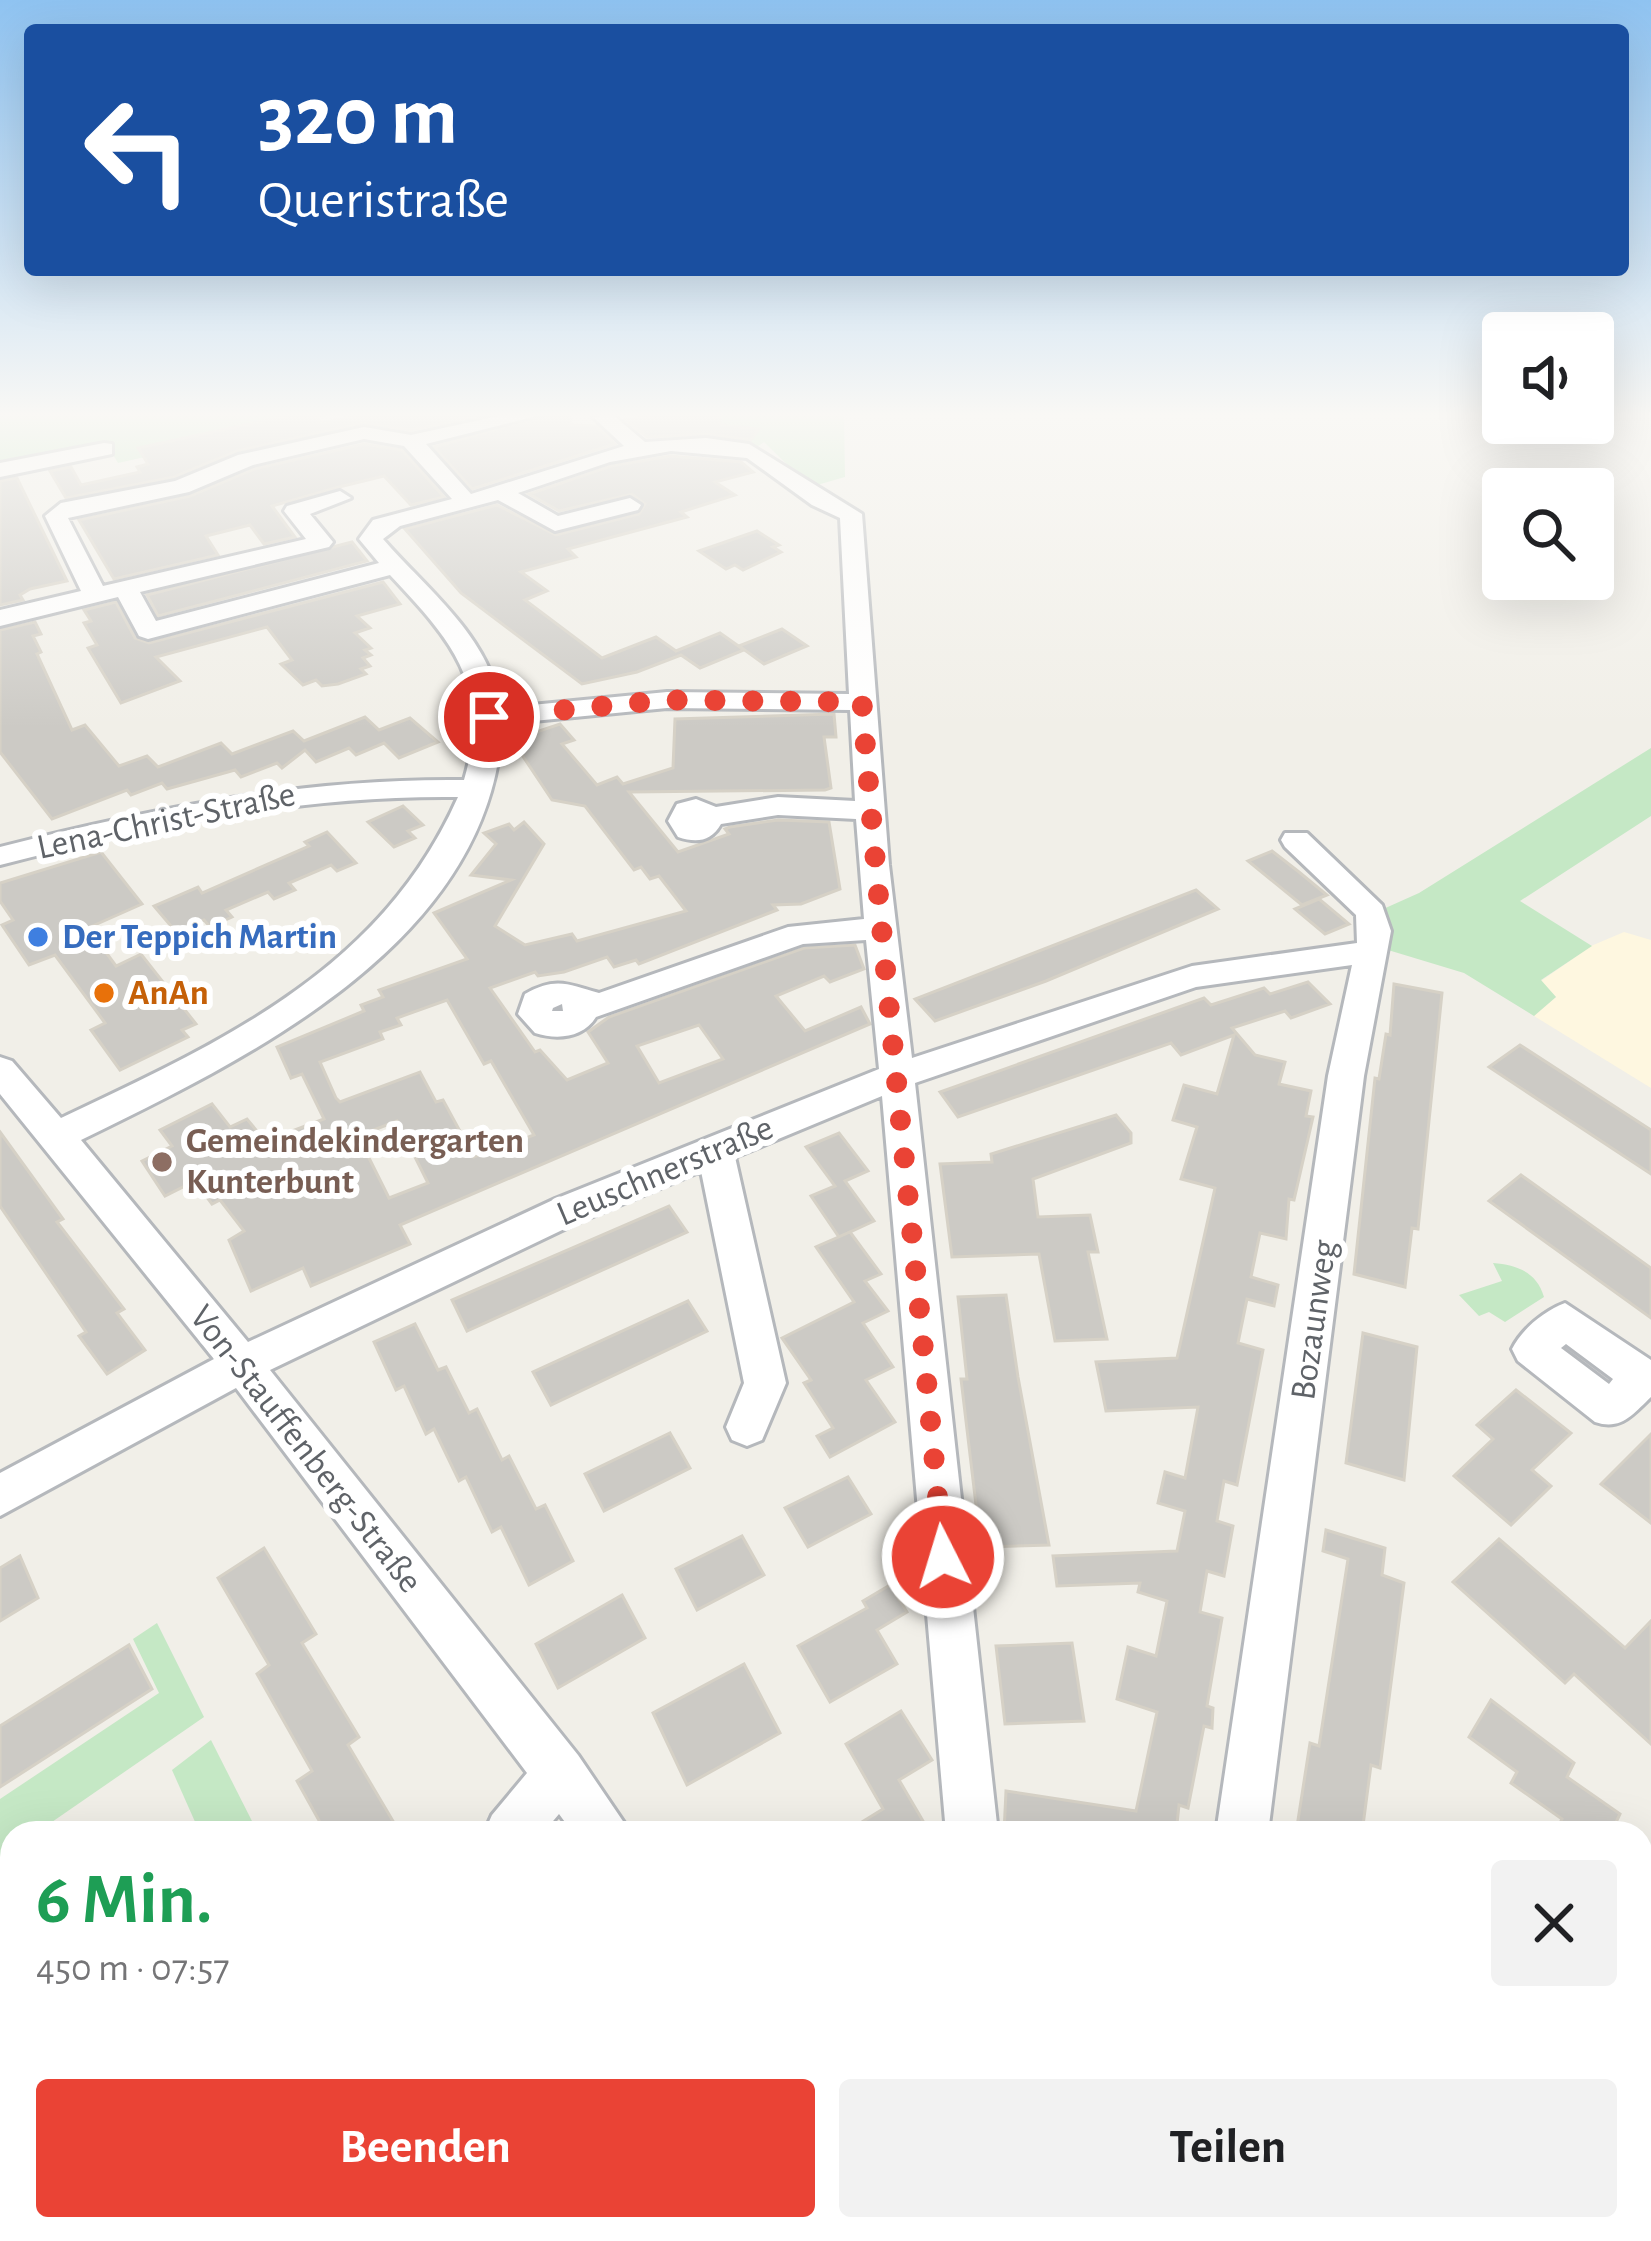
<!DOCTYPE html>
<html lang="de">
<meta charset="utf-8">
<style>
:root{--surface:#fff;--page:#f2f2f2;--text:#202124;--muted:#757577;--accent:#ea4335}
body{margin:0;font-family:"Alegreya Sans",sans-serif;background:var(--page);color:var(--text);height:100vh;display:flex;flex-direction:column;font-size:45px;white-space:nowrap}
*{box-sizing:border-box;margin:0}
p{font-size:39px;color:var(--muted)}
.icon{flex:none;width:66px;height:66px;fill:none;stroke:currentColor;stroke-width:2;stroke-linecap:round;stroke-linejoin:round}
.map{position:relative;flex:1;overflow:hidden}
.details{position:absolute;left:0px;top:1821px;width:1653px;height:420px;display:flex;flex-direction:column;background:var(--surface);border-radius:36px 36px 0 0;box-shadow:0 12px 48px #0002}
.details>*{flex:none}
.guide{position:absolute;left:24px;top:24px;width:1605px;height:252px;border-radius:12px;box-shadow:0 12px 48px #0002;background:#1a4fa0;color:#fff;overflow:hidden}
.controls{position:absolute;left:1482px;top:312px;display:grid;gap:24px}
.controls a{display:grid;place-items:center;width:132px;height:132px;border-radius:12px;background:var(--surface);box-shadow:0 12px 48px #0002;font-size:60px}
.pin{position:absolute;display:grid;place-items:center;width:102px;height:102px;color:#fff;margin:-51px;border:6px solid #fff;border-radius:50%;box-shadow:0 3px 12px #0007}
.me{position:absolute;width:132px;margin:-66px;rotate:355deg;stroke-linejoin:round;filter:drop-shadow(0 0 9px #0008)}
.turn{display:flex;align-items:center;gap:42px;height:252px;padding:0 36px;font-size:54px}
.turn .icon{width:156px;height:156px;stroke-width:2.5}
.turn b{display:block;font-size:84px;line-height:102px}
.round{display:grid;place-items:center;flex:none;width:126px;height:126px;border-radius:12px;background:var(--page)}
.head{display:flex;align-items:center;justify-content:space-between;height:204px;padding:0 36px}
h1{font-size:72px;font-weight:600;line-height:90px;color:#1e9e55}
.action{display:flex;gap:24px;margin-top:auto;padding:24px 36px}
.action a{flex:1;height:138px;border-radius:12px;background:var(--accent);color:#fff;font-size:48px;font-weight:600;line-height:138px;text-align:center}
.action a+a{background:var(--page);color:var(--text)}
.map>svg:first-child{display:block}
.commercial{fill:#fef7e0}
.green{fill:#c5e8c5}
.building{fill:#cccac5;stroke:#d6d1c6;stroke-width:3;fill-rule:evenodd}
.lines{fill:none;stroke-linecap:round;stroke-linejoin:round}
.minor-casing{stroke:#b5b8bc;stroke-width:6}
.minor{fill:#fff;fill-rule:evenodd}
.route{stroke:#ea4335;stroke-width:21;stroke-dasharray:0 37.8}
.shop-dot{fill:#3f7fe0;stroke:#fff;stroke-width:4.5}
.food-dot{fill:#e8710a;stroke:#fff;stroke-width:4.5}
.education-dot{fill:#8d6e63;stroke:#fff;stroke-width:4.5}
.labels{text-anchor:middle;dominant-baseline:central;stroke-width:12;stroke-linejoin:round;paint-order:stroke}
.street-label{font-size:36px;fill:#5f6368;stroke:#fff}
.shop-label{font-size:36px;font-weight:bold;fill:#366cbe;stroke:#fff;text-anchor:start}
.food-label{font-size:36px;font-weight:bold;fill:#c56008;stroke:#fff;text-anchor:start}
.education-label{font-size:36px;font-weight:bold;fill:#785e54;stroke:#fff;text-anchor:start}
</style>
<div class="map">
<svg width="1651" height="2241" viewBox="0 0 1651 2241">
<rect width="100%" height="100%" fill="#f1efe8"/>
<polygon class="commercial" points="1624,932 1651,940 1651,1088 1534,1016 1556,997 1541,981 1591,946"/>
<g class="green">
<polygon points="0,415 332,415 118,463 110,450 0,467"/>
<polygon points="667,415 844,415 845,477 810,487 764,442 757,447 701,439"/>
<polygon points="1651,748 1651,816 1520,901 1592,946 1541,980 1556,997 1534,1016 1464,973 1388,950 1381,910 1419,893"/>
<path d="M 1493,1263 C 1517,1265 1537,1272 1544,1297 L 1505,1322 L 1489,1312 L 1479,1316 L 1459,1295 L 1502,1281 Z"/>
<polygon points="157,1623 204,1717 36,1833 12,1833 12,1850 0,1858 0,1799 159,1693 133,1639"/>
<polygon points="211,1740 258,1833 200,1833 172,1770"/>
</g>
<g class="building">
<polygon points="291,415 313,415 321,423 360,415 484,415 411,430 363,423 237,451 174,477 66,498 50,471 71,467 81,485 140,472 137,467 148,464 138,448"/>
<polygon points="544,415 570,415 571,425 596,426 615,444 472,489 434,447"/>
<polygon points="654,415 720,415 721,425 759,429 751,440 706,434 647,437 626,420"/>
<polygon points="364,444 402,450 444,497 411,505 384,476 339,487 272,506 295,537 264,544 250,525 206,536 218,555 114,579 79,520 190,496 254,469"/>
<polygon points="671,456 741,462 753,472 715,482 735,495 681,512 687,517 568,549 576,557 521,572 547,591 525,600 602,658 656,637 676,651 720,633 744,650 700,668 681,655 637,672 582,684 461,593 405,529 497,505 556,535 639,514 645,504 632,494 559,511 529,494 611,466"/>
<polygon points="17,478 67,581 30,589 20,595 23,600 0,605 0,481"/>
<polygon points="757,531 779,545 773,547 781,552 743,570 735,565 726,569 699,551"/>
<polygon points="352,542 367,561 158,616 147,595"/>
<polygon points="383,582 400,604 357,616 370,628 355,633 371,648 365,650 371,655 363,658 370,666 361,669 366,674 338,684 322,686 316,680 303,685 281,664 292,660 267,627 156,657 180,681 121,703 88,648 97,645 84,623 91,621 84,610 116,602 135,638 149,643"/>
<polygon points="35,622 41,634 33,636 41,652 37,654 72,730 85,725 119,766 147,756 158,767 221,743 232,754 293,731 304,741 365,717 379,730 410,718 438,742 399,758 384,743 356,755 349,748 316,762 305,750 282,768 277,763 241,777 235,770 167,789 162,783 131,795 127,790 52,819 0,752 0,630"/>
<polygon points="782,629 807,646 764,664 739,646"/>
<path d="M 834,714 L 836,737 L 824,737 L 831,788 L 825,790 L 629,792 L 678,852 L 729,834 L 725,829 L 730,827 L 778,820 L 829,822 L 840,889 L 801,904 L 773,905 L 777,910 L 639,964 L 636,960 L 614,967 L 607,957 L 564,972 L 538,976 L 535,972 L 490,988 L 535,1052 L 540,1050 L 567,1080 L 608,1063 L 588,1032 L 609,1017 L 804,948 L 855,945 L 864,969 L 830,982 L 824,976 L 776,996 L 805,1031 L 861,1007 L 870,1024 L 400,1225 L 410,1244 L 311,1286 L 303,1268 L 251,1291 L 229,1240 L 244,1231 L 220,1200 L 212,1204 L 195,1181 L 165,1196 L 142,1161 L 172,1146 L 160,1130 L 212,1104 L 230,1127 L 247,1119 L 261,1136 L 268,1132 L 271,1139 L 324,1119 L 302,1074 L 291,1078 L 277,1047 L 364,1011 L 361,1005 L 383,997 L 379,990 L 467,959 L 434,913 L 511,880 L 471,875 L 496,844 L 484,833 L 509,824 L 514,830 L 524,822 L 544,844 L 495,926 L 525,945 L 572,934 L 577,941 L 686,911 L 659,876 L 650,879 L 641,867 L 634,870 L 585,806 L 552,800 L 512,740 L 560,724 L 574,740 L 562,744 L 597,785 L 617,777 L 623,784 L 673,768 L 675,719 ZM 447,1000 L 484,1064 L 491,1061 L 534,1135 L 474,1157 L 443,1100 L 436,1102 L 420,1072 L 340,1102 L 336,1098 L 320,1062 L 383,1039 L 380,1032 L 401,1025 L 397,1018 ZM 699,1025 L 723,1059 L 659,1083 L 637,1046 ZM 397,1121 L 428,1183 L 389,1198 L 358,1136 Z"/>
<polygon points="403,806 423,825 408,831 415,838 394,847 368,822"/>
<polygon points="327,832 356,863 337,871 331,865 289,883 295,890 274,899 268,892 226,910 232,917 210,927 204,920 176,932 154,906 198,887 202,893 309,846 305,842"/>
<polygon points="1272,851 1299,872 1327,895 1302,905 1248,861"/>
<polygon points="101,852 142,904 88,928 116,966 141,954 196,1024 182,1030 188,1037 120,1070 91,1030 105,1023 55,955 29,965 2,925 13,920 0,901 0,883"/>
<polygon points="1196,890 1218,909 1046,981 935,1021 915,999"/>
<polygon points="1319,899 1349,924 1325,934 1295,909"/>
<polygon points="1308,982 1330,1004 1291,1018 1285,1011 1232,1028 1255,1055 1285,1062 1279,1084 1311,1091 1306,1116 1313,1117 1294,1200 1289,1199 1286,1239 1260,1233 1251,1277 1278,1285 1274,1306 1247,1299 1238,1343 1263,1350 1237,1485 1224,1481 1217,1521 1233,1526 1224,1576 1207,1571 1200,1612 1222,1618 1207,1706 1213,1708 1212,1728 1204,1726 1188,1808 1179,1805 1176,1833 1004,1833 1006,1791 1136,1811 1157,1712 1117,1699 1128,1647 1156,1656 1167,1601 1138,1592 1140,1583 1057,1586 1053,1556 1177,1551 1185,1511 1158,1503 1165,1472 1185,1478 1198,1407 1106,1411 1096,1362 1177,1358 1215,1188 1181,1179 1197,1127 1173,1120 1184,1085 1217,1094 1234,1035 1181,1055 1171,1043 958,1117 940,1092 1204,998 1211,1005 1264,988 1270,994"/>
<polygon points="1394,984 1442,993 1418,1229 1412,1228 1405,1287 1354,1274 1375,1078 1379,1079 1386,1034 1390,1035"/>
<polygon points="1520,1045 1651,1130 1651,1174 1489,1067"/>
<polygon points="1116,1115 1131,1133 1131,1143 1033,1179 1038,1217 1090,1215 1098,1252 1088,1252 1107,1339 1055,1341 1039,1254 952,1257 940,1164 992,1162 991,1154"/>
<polygon points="0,1132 63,1219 57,1222 124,1309 117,1313 145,1350 107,1374 79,1336 86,1332 0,1206"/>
<polygon points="839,1133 868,1171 845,1181 874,1221 839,1237 811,1196 835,1186 806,1147"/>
<polygon points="1521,1175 1651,1268 1651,1318 1489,1201"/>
<polygon points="669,1206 687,1232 467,1331 452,1300"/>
<polygon points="850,1232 881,1274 865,1281 888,1311 863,1323 893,1367 866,1380 895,1422 830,1457 817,1436 833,1428 804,1383 811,1380 782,1338 854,1302 816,1247"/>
<polygon points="1006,1295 1018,1377 1049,1545 981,1547 961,1379 967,1379 958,1297"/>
<polygon points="688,1301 707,1331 551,1405 533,1372"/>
<polygon points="415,1324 438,1370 446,1367 469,1413 477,1409 502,1460 509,1456 536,1509 545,1505 573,1561 529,1585 501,1527 492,1532 466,1477 459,1481 434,1429 426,1434 404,1386 396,1390 374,1342"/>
<polygon points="1363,1333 1417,1347 1404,1480 1346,1463"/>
<polygon points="1516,1390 1571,1433 1532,1470 1551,1486 1511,1525 1454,1476 1493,1439 1477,1425"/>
<polygon points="670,1433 690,1468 604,1511 585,1474"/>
<polygon points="1651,1434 1651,1523 1601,1484"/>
<polygon points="848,1477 871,1514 808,1547 785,1508"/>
<polygon points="1326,1530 1385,1548 1382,1575 1404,1583 1380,1768 1371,1765 1362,1833 1296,1833 1310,1743 1319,1746 1348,1559 1323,1551"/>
<polygon points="742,1536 764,1575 697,1610 676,1569"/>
<polygon points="1499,1539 1625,1648 1651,1621 1651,1744 1574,1674 1565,1683 1453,1582"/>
<polygon points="264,1548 316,1634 302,1643 359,1737 348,1745 400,1833 326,1833 297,1781 312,1771 257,1674 269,1665 218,1578"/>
<polygon points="20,1556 38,1598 0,1621 0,1568"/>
<polygon points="890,1585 907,1612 877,1630 897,1664 830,1702 798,1646 867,1608 863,1601"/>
<polygon points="622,1595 645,1638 558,1688 536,1644"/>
<polygon points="1072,1643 1084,1721 1005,1724 996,1646"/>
<polygon points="129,1645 152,1689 0,1787 0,1726"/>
<polygon points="744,1664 780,1733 687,1785 653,1713"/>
<polygon points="1491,1700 1574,1763 1567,1777 1620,1814 1611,1833 1555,1833 1562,1819 1511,1783 1517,1772 1469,1737"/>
<polygon points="901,1711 932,1760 899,1780 923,1821 904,1833 844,1833 883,1809 846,1744"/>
</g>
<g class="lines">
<defs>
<g id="minor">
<path d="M 503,415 L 540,415 L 426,444 L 471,494 L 624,446 L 593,417 L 613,415 L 645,442 L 706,438 L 749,444 L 862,514 L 889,865 L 912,1058 L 1192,966 L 1357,943 L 1356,915 L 1285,847 L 1281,840 L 1285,833 L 1307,833 L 1382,905 L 1391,931 L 1364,1076 L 1268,1833 L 1216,1833 L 1328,1076 L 1352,965 L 1196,987 L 915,1083 L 998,1833 L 946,1833 L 882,1096 L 735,1157 L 786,1383 L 762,1440 L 747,1446 L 732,1440 L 726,1427 L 744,1383 L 701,1171 L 581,1221 L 270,1370 L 578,1755 L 631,1833 L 573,1833 L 559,1814 L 543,1833 L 484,1833 L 492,1815 L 527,1773 L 236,1388 L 0,1516 L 0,1473 L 214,1359 L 0,1094 L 0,1057 L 12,1061 L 61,1118 C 224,1041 381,970 458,797 C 301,795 151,826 0,865 L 0,847 C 153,808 305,778 464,780 C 492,685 452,641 390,575 L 148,639 L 139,636 L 118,597 L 0,626 L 0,610 L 81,591 L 45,516 L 61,503 L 175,481 L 238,455 L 364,427 L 411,435 ZM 364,439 L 404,446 L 452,499 L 373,520 L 359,539 L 379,563 L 156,621 L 140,592 L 329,547 L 333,542 L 310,514 L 351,498 L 340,491 L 287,506 L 284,511 L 306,539 L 103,586 L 68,518 L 189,492 L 253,465 ZM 671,451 L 747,458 L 812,505 L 840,518 L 849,694 L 667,692 L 501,708 C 489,635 428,591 383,539 L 400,526 L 498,500 L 555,531 L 638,510 L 641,505 L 630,498 L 558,516 L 518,493 L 610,462 ZM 667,708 L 850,710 L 855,801 L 778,797 L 716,807 L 696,799 L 677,804 L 668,821 L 678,837 C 696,843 711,842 721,824 L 778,815 L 856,819 L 864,919 L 788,927 L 599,993 C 569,985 557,976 525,994 L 518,1014 L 535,1033 C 557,1040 583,1038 596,1017 L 803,944 L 866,940 L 879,1069 L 555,1199 L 248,1342 L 81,1140 C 249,1058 493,941 502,724 ZM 562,1004 L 563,1011 L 552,1011 L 553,1008 Z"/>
<polygon points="104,443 112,444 112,454 0,477 0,463"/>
<path d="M 1565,1303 L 1651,1360 L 1651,1397 C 1633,1414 1621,1431 1595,1422 L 1518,1361 L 1512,1349 C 1522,1329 1544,1311 1565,1303 ZM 1566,1344 L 1613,1379 L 1609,1384 L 1561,1348 Z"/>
<polygon points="1641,2005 1651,2009 1651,2071 1641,2067"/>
<polygon points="133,2229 200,2229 195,2241 128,2241"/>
<polygon points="889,2229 1011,2229 1006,2241 894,2241"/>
<polygon points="1161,2229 1221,2229 1220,2241 1160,2241"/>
</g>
</defs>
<use href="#minor" class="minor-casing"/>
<use href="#minor" class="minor"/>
</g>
<linearGradient id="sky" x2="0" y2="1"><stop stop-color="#8fc3f1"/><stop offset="0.57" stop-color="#f9f8f5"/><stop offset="1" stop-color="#f9f8f5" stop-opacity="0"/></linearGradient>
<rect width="1651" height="728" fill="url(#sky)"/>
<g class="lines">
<path class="route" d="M 489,717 L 667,700 L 862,702 C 884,987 918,1272 943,1557"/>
</g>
<circle class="shop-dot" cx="38" cy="937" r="12"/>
<circle class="food-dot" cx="104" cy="993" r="12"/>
<circle class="education-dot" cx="162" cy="1162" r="12"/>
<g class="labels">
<g class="street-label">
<text transform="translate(166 821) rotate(-12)">Lena-Christ-Straße</text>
<text transform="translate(665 1171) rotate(-23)">Leuschnerstraße</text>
<text transform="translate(1314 1320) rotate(-82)">Bozaunweg</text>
<text transform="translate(306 1449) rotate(52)">Von-Stauffenberg-Straße</text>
</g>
<g class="shop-label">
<text x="62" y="937">Der Teppich Martin</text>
</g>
<g class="food-label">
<text x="128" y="993">AnAn</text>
</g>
<g class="education-label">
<text x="186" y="1141">Gemeindekindergarten<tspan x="186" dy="41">Kunterbunt</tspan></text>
</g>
</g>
</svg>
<div class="controls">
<a><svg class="icon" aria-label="sound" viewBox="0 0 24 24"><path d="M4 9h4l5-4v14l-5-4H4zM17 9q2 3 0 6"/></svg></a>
<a><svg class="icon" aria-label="search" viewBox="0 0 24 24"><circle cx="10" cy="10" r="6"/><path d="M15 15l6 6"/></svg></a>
</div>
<div class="pin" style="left:489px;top:717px;background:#d93025"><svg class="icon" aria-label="arrive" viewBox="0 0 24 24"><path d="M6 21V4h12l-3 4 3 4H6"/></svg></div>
<svg class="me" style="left:943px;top:1557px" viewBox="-20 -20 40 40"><circle r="17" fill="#ea4335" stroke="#fff" stroke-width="3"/><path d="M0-11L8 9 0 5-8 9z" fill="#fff"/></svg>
<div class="guide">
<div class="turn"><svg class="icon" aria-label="left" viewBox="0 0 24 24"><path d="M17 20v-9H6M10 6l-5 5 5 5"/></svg><div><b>320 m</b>Queristraße</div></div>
</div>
<section class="details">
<div class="head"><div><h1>6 Min.</h1><p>450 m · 07:57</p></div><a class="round"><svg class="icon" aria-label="close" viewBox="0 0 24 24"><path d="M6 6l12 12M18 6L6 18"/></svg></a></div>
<div class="action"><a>Beenden</a><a>Teilen</a></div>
</section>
</div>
